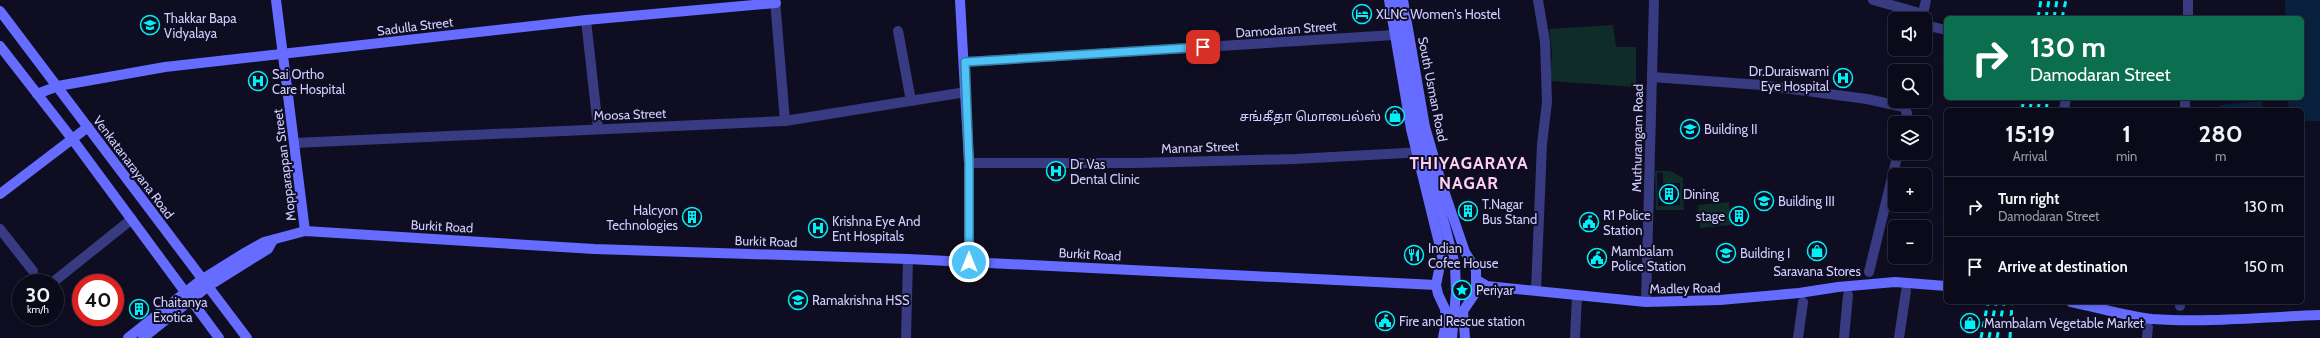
<!DOCTYPE html>
<meta charset="utf-8">
<style>
:root{--surface:#0b0a1a;--page:#141323;--text:#f1f3f6;--muted:#9a9aa2;--line:#2b2b39}
body{margin:0;font-family:Cabin,"Noto Sans Tamil",sans-serif;background:var(--page);color:var(--text);height:100vh;display:flex;flex-direction:column;font-size:15px;white-space:nowrap}
*{box-sizing:border-box;margin:0}
p{font-size:13px;color:var(--muted)}
.icon{flex:none;width:22px;height:22px;fill:none;stroke:currentColor;stroke-width:2;stroke-linecap:round;stroke-linejoin:round}
.map{position:relative;flex:1;overflow:hidden}
.sheet{position:absolute;left:1944px;top:108px;width:360px;height:196px;display:flex;flex-direction:column;background:var(--surface);border-radius:6px;box-shadow:0 2px 6px #0003,0 0 0 1px var(--line)}
.sheet>*{flex:none}
.hud{position:absolute;left:1944px;top:16px;width:360px;height:84px;border-radius:6px;box-shadow:0 2px 6px #0003,0 0 0 1px var(--line);background:#0b6e4f;color:#fff;overflow:hidden}
.tools{position:absolute;left:1888px;top:12px;display:grid;gap:8px}
.tools a{display:grid;place-items:center;width:44px;height:44px;border-radius:6px;background:var(--surface);box-shadow:0 2px 6px #0003,0 0 0 1px var(--line);font-size:20px}
.speed{position:absolute;left:12px;top:274px;display:flex;gap:8px;font-size:20px;font-weight:700;text-align:center}
.speed>*{display:grid;place-content:center;width:52px;height:52px;border-radius:50%;background:var(--surface);box-shadow:0 2px 6px #0003,0 0 0 1px var(--line);line-height:1}
.speed small{font-size:10px;font-weight:400}
.speed .limit{border:6px solid #d22;background:#fff;color:#111}
.pin{position:absolute;display:grid;place-items:center;width:34px;height:34px;color:#fff;margin:-17px;border-radius:8px;box-shadow:0 2px 6px #0006}
.me{position:absolute;width:44px;margin:-22px;rotate:0deg;stroke-linejoin:round;filter:drop-shadow(0 0 3px #0008)}
.turn{display:flex;align-items:center;gap:14px;height:84px;padding:0 20px;font-size:18px}
.turn .icon{width:52px;height:52px;stroke-width:2.5}
.turn b{display:block;font-size:28px;line-height:34px}
.eta{display:flex;justify-content:space-evenly;align-items:center;height:68px;text-align:center}
.eta b{font-size:24px;font-weight:700;line-height:28px}
ul{padding:0;list-style:none}
li{display:flex;align-items:center;gap:12px;height:60px;padding:0 20px;border-top:1px solid var(--line)}
li div{flex:1}
li b{display:block;font-size:15px}
li em{font-style:normal}
.map>svg:first-child{display:block}
.green{fill:#102c29;fill-rule:evenodd}
.water{fill:#09213f}
.lines{fill:none;stroke-linecap:round;stroke-linejoin:round}
.street{stroke:#383b81;stroke-width:10}
.secondary{stroke:#656cff;stroke-width:10}
.rail{stroke:#00f2f9;stroke-width:3;stroke-dasharray:6 5;stroke-linecap:butt}
.secondary-bridge{stroke:#656cff;stroke-width:10}
.route-casing{stroke:#337fa1;stroke-width:10}
.route{stroke:#4fc3f7;stroke-width:7}
.labels{text-anchor:middle;dominant-baseline:central;stroke-width:4;stroke-linejoin:round;paint-order:stroke}
.poi-label{font-size:13px;fill:#d0ceff;stroke:#0f0d22;text-anchor:start}
.street-label{font-size:13px;fill:#d0ceff;stroke:#0f0d22}
.district-label{font-size:17px;font-weight:bold;letter-spacing:1px;fill:#ffd0f1;stroke:#0f0d22}
</style>
<div class="map">
<svg width="2320" height="338" viewBox="0 0 2320 338">
<rect width="100%" height="100%" fill="#0f0d22"/>
<g class="green">
<polygon points="1613,25 1616,47 1636,47 1636,87 1550,81 1552,54 1549,29"/>
<path d="M 1655,171 L 1670,171 L 1683,178 L 1684,210 L 1656,210 ZM 1663,172 L 1663,183 L 1680,183 L 1680,205 L 1658,206 L 1657,173 Z"/>
<polygon points="1729,202 1731,225 1700,228 1698,205"/>
</g>
<g class="water">
<polygon points="2285,0 2320,0 2320,121 2302,121 2302,110 2289,110 2288,98 2302,98 2302,18 2286,18"/>
<polygon points="2262,101 2262,110 2220,110 2220,105"/>
</g>
<g class="lines">
<g class="street">
<polyline points="775,0 785,121"/>
<polyline points="1873,0 1923,14 1926,0"/>
<polyline points="2188,18 2188,0"/>
<polyline points="586,20 598,128"/>
<polyline points="1925,25 1946,30"/>
<polyline points="898,31 911,101"/>
<polyline points="965,62 1394,35"/>
<polyline points="1652,77 1761,85 1867,99 1904,107 1907,113 1905,123"/>
<polyline points="2064,110 2066,98"/>
<polyline points="2185,110 2185,98"/>
<polyline points="294,143 785,121 966,92"/>
<polyline points="969,163 1137,163 1295,159 1424,152"/>
<polyline points="0,229 33,271"/>
<polyline points="1869,272 1898,153"/>
<polyline points="52,283 132,219"/>
<polyline points="1536,290 1542,144 1547,102 1545,42 1538,0"/>
<polyline points="1646,302 1654,0"/>
<polyline points="2180,306 2180,302"/>
<polyline points="906,338 908,259"/>
<polyline points="1575,338 1577,296"/>
<polyline points="1798,338 1803,302"/>
<polyline points="1844,338 1848,295"/>
<polyline points="1899,338 1906,291"/>
<polyline points="2147,338 2148,327"/>
</g>
<g class="secondary">
<polyline points="276,0 305,231"/>
<polyline points="960,0 969,163 969,262"/>
<polyline points="1389,0 1411,129 1442,255 1436,285 1438,294 1445,309 1446,322 1443,338"/>
<polyline points="1403,0 1425,127 1441,182 1465,252 1476,270 1476,292 1463,311 1465,338"/>
<polyline points="0,11 247,338"/>
<polyline points="0,46 73,140 219,338"/>
<polyline points="37,94 58,86 165,67 586,20 776,3"/>
<polyline points="0,194 88,127"/>
<polyline points="1477,280 1487,286 1646,302 1720,300 1799,293 1838,287 1895,282 1946,286"/>
<path d="M 2071,302 C 2097,307 2125,316 2152,319 C 2208,323 2264,317 2320,315"/>
<polyline points="128,338 201,280 246,252 264,242 305,231 594,249 908,259 1436,285"/>
<polyline points="143,338 207,287 268,249 273,240"/>
</g>
<g class="rail">
<polyline points="2038,18 2041,0"/>
<polyline points="2046,18 2049,0"/>
<polyline points="2054,18 2057,0"/>
<polyline points="2062,18 2066,0"/>
<polyline points="2022,110 2024,98"/>
<polyline points="2030,110 2032,98"/>
<polyline points="2038,110 2040,98"/>
<polyline points="2046,110 2048,98"/>
<polyline points="1981,338 1988,302"/>
<polyline points="1989,338 1996,302"/>
<polyline points="1997,338 2004,302"/>
<polyline points="2010,338 2012,302"/>
</g>
<polyline class="secondary-bridge" points="1397,0 1414,106 1455,265 1456,292 1452,338"/>
</g>
<g class="lines">
<defs>
<polyline id="route" points="969,262 969,163 965,62 1203,47"/>
</defs>
<use href="#route" class="route-casing"/>
<use href="#route" class="route"/>
</g>
<defs>
<symbol id="hotel-ring" viewBox="-11 -11 22 22"><circle r="9.5" fill="#0f0d22" stroke="#00f2f9" stroke-width="1.5"/><path d="M-6-4.5h1.5V1H6V5H4.5V3h-9V5H-6ZM-4 0a1.8 1.8 0 1 1 3.6 0ZM.5 0V-2.5h3Q6-2.5 6 0Z" fill="#00f2f9"/></symbol>
<symbol id="school-ring" viewBox="-11 -11 22 22"><circle r="9.5" fill="#0f0d22" stroke="#00f2f9" stroke-width="1.5"/><path d="M0-5L7-2L0 1L-7-2ZM-4 1L0 2.5L4 1V4Q0 6-4 4Z" fill="#00f2f9"/></symbol>
<symbol id="hospital-ring" viewBox="-11 -11 22 22"><circle r="9.5" fill="#0f0d22" stroke="#00f2f9" stroke-width="1.5"/><path d="M-5-5h3v3.5h4V-5h3V5h-3V1.5h-4V5h-3Z" fill="#00f2f9"/></symbol>
<symbol id="shop-ring" viewBox="-11 -11 22 22"><circle r="9.5" fill="#0f0d22" stroke="#00f2f9" stroke-width="1.5"/><path d="M-5-2.5h2.3a2.7 3.5 0 0 1 5.4 0H5L5.5 6h-11ZM-1.5-2.5h3a1.5 2.3 0 0 0-3 0Z" fill="#00f2f9"/></symbol>
<symbol id="university-ring" viewBox="-11 -11 22 22"><circle r="9.5" fill="#0f0d22" stroke="#00f2f9" stroke-width="1.5"/><path d="M0-5L7-2L0 1L-7-2ZM-4 1L0 2.5L4 1V4Q0 6-4 4Z" fill="#00f2f9"/></symbol>
<symbol id="building-ring" viewBox="-11 -11 22 22"><circle r="9.5" fill="#0f0d22" stroke="#00f2f9" stroke-width="1.5"/><path d="M-4-6H4V6H1V3H-1V6H-4ZM-2.5-4.3h1.7v1.8h-1.7ZM.8-4.3h1.7v1.8H.8ZM-2.5-1h1.7V.8h-1.7ZM.8-1h1.7V.8H.8Z" fill="#00f2f9"/></symbol>
<symbol id="civic-ring" viewBox="-11 -11 22 22"><circle r="9.5" fill="#0f0d22" stroke="#00f2f9" stroke-width="1.5"/><path d="M-.6-6.5H3V-4.5H.6V-3L4-1V1h2V6H-6V1h2V-1L-.6-3ZM-1.2 2.5V6h2.4V2.5Z" fill="#00f2f9"/></symbol>
<symbol id="restaurant-ring" viewBox="-11 -11 22 22"><circle r="9.5" fill="#0f0d22" stroke="#00f2f9" stroke-width="1.5"/><path d="M-5-6h1v4h1v-4h1v4h1v-4h1v5L-1.5 .5V6h-2V.5L-5-1ZM5-6V6H3V1.5H1.5Q1.5-4 5-6Z" fill="#00f2f9"/></symbol>
<symbol id="sight-ring" viewBox="-11 -11 22 22"><circle r="9.5" fill="#0f0d22" stroke="#00f2f9" stroke-width="1.5"/><path d="M0-6L1.8-2.2L6-1.7L2.9 1.2L3.7 5.4L0 3.3L-3.7 5.4L-2.9 1.2L-6-1.7L-1.8-2.2Z" fill="#00f2f9"/></symbol>
</defs>
<g fill-rule="evenodd">
<use href="#hotel-ring" x="1351" y="3" width="22" height="22"/>
<use href="#school-ring" x="139" y="14" width="22" height="22"/>
<use href="#hospital-ring" x="1832" y="67" width="22" height="22"/>
<use href="#hospital-ring" x="247" y="70" width="22" height="22"/>
<use href="#shop-ring" x="1384" y="105" width="22" height="22"/>
<use href="#university-ring" x="1679" y="118" width="22" height="22"/>
<use href="#hospital-ring" x="1045" y="160" width="22" height="22"/>
<use href="#building-ring" x="1658" y="183" width="22" height="22"/>
<use href="#university-ring" x="1753" y="190" width="22" height="22"/>
<use href="#building-ring" x="1457" y="200" width="22" height="22"/>
<use href="#building-ring" x="1728" y="205" width="22" height="22"/>
<use href="#building-ring" x="681" y="206" width="22" height="22"/>
<use href="#civic-ring" x="1578" y="211" width="22" height="22"/>
<use href="#hospital-ring" x="807" y="217" width="22" height="22"/>
<use href="#shop-ring" x="1806" y="240" width="22" height="22"/>
<use href="#university-ring" x="1715" y="242" width="22" height="22"/>
<use href="#restaurant-ring" x="1403" y="244" width="22" height="22"/>
<use href="#civic-ring" x="1586" y="247" width="22" height="22"/>
<use href="#sight-ring" x="1451" y="279" width="22" height="22"/>
<use href="#school-ring" x="787" y="289" width="22" height="22"/>
<use href="#building-ring" x="128" y="298" width="22" height="22"/>
<use href="#civic-ring" x="1374" y="310" width="22" height="22"/>
<use href="#shop-ring" x="1959" y="312" width="22" height="22"/>
</g>
<g class="labels">
<g class="poi-label">
<text x="1376" y="14">XLNC Women's Hostel</text>
<text x="164" y="18">Thakkar Bapa<tspan x="164" dy="15">Vidyalaya</tspan></text>
<text x="1829" y="71" text-anchor="end">Dr.Duraiswami<tspan x="1829" dy="15">Eye Hospital</tspan></text>
<text x="272" y="74">Sai Ortho<tspan x="272" dy="15">Care Hospital</tspan></text>
<text x="1381" y="116" text-anchor="end">சங்கீதா மொபைல்ஸ்</text>
<text x="1704" y="129">Building II</text>
<text x="1070" y="164">Dr Vas<tspan x="1070" dy="15">Dental Clinic</tspan></text>
<text x="1683" y="194">Dining</text>
<text x="1778" y="201">Building III</text>
<text x="1482" y="204">T.Nagar<tspan x="1482" dy="15">Bus Stand</tspan></text>
<text x="678" y="210" text-anchor="end">Halcyon<tspan x="678" dy="15">Technologies</tspan></text>
<text x="1603" y="215">R1 Police<tspan x="1603" dy="15">Station</tspan></text>
<text x="1725" y="216" text-anchor="end">stage</text>
<text x="832" y="221">Krishna Eye And<tspan x="832" dy="15">Ent Hospitals</tspan></text>
<text x="1428" y="248">Indian<tspan x="1428" dy="15">Cofee House</tspan></text>
<text x="1611" y="251">Mambalam<tspan x="1611" dy="15">Police Station</tspan></text>
<text x="1740" y="253">Building I</text>
<text x="1817" y="271" text-anchor="middle">Saravana Stores</text>
<text x="1476" y="290">Periyar</text>
<text x="812" y="300">Ramakrishna HSS</text>
<text x="153" y="302">Chaitanya<tspan x="153" dy="15">Exotica</tspan></text>
<text x="1399" y="321">Fire and Rescue station</text>
<text x="1984" y="323">Mambalam Vegetable Market</text>
</g>
<g class="street-label">
<text transform="translate(415 26) rotate(-7)">Sadulla Street</text>
<text transform="translate(1286 29) rotate(-4)">Damodaran Street</text>
<text transform="translate(1433 89) rotate(79)">South Usman Road</text>
<text transform="translate(630 114) rotate(-2)">Moosa Street</text>
<text transform="translate(1637 138) rotate(-89)">Muthurangam Road</text>
<text transform="translate(1200 147) rotate(-2)">Mannar Street</text>
<text transform="translate(284 165) rotate(-97)">Mopparappan Street</text>
<text transform="translate(134 167) rotate(53)">Venkatanarayana Road</text>
<text transform="translate(442 226) rotate(3)">Burkit Road</text>
<text transform="translate(766 241) rotate(2)">Burkit Road</text>
<text transform="translate(1090 254) rotate(3)">Burkit Road</text>
<text transform="translate(1685 288) rotate(-1)">Madley Road</text>
</g>
<g class="district-label">
<text x="1469" y="163">THIYAGARAYA<tspan x="1469" dy="20">NAGAR</tspan></text>
</g>
</g>
</svg>
<div class="tools">
<a><svg class="icon" aria-label="sound" viewBox="0 0 24 24"><path d="M4 9h4l5-4v14l-5-4H4zM17 9q2 3 0 6"/></svg></a>
<a><svg class="icon" aria-label="search" viewBox="0 0 24 24"><circle cx="10" cy="10" r="6"/><path d="M15 15l6 6"/></svg></a>
<a><svg class="icon" aria-label="layers" viewBox="0 0 24 24"><path d="M12 4l9 5-9 5-9-5zM3 14l9 5 9-5"/></svg></a>
<a>+</a>
<a>−</a>
</div>
<div class="speed"><div>30<small>km/h</small></div><div class="limit">40</div></div>
<div class="pin" style="left:1203px;top:47px;background:#d93025"><svg class="icon" aria-label="arrive" viewBox="0 0 24 24"><path d="M6 21V4h12l-3 4 3 4H6"/></svg></div>
<svg class="me" style="left:969px;top:262px" viewBox="-20 -20 40 40"><circle r="17" fill="#4fc3f7" stroke="#fff" stroke-width="3"/><path d="M0-11L8 9 0 5-8 9z" fill="#fff"/></svg>
<div class="hud">
<div class="turn"><svg class="icon" aria-label="right" viewBox="0 0 24 24"><path d="M7 20v-9h11M14 6l5 5-5 5"/></svg><div><b>130 m</b>Damodaran Street</div></div>
</div>
<section class="sheet">
<div class="eta">
<div><b>15:19</b><p>Arrival</p></div>
<div><b>1</b><p>min</p></div>
<div><b>280</b><p>m</p></div>
</div>
<ul>
<li><svg class="icon" aria-label="right" viewBox="0 0 24 24"><path d="M7 20v-9h11M14 6l5 5-5 5"/></svg><div><b>Turn right</b><p>Damodaran Street</p></div><em>130 m</em></li>
<li><svg class="icon" aria-label="arrive" viewBox="0 0 24 24"><path d="M6 21V4h12l-3 4 3 4H6"/></svg><div><b>Arrive at destination</b></div><em>150 m</em></li>
</ul>
</section>
</div>
